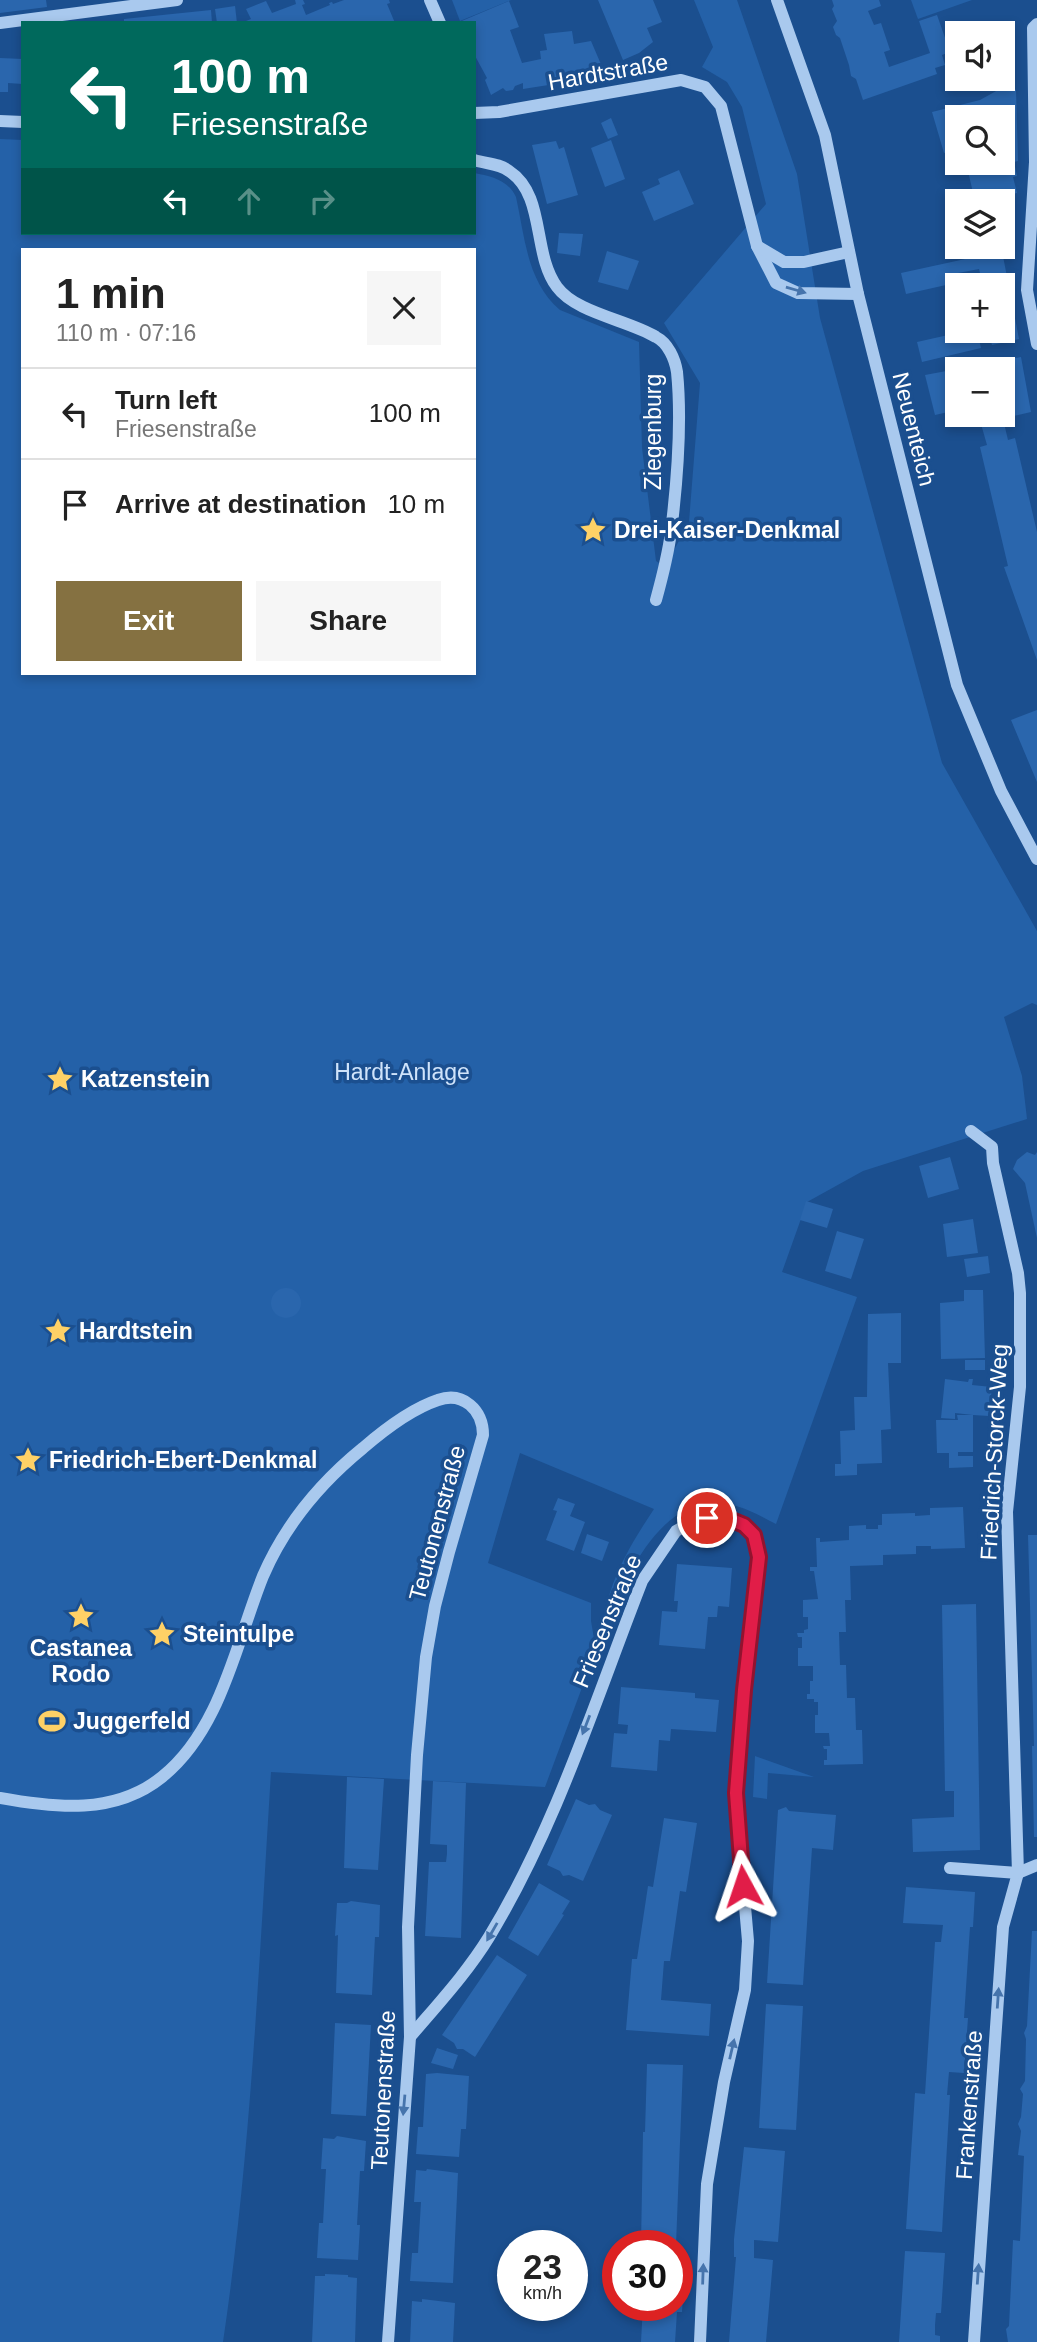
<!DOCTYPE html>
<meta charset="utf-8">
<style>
:root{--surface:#fff;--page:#f6f6f6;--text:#222;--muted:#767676;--line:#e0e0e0;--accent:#857141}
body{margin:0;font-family:Helvetica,sans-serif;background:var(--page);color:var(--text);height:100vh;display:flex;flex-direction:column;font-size:26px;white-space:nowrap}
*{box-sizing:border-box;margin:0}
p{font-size:23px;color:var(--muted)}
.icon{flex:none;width:38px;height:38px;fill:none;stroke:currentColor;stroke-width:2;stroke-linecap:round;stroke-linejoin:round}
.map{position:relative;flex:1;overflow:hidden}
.details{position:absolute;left:21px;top:248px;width:455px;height:427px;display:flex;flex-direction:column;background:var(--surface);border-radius:0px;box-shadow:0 4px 10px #0003}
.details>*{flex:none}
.banner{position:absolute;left:21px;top:21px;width:455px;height:214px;border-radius:0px;box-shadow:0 4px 10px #0003;background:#00695c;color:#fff;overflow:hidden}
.fabs{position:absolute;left:945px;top:21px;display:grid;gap:14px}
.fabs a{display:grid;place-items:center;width:70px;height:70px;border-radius:0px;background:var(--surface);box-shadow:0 4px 10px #0003;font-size:35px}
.speed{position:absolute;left:497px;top:2230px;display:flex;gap:14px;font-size:35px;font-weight:700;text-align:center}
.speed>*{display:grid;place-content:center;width:91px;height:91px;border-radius:50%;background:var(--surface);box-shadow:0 4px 10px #0003;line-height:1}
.speed small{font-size:18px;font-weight:400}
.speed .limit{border:10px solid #d22;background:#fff;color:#111}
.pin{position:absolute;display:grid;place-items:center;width:60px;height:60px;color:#fff;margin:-30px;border:4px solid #fff;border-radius:50%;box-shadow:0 2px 7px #0007}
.me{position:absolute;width:77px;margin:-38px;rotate:355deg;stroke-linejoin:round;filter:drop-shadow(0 0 5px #0008)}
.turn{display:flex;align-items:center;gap:24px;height:147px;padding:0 35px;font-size:32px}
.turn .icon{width:91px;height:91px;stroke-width:2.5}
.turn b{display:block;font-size:49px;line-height:60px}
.lanes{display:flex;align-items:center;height:66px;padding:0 35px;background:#0003;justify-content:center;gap:35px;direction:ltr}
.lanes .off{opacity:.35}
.round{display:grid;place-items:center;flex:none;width:74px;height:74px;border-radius:0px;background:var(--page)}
.head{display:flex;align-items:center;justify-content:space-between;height:119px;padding:0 35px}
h1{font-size:42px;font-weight:800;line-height:52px}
.cta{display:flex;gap:14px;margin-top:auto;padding:14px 35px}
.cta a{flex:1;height:80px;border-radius:0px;background:var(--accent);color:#fff;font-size:28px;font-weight:800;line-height:80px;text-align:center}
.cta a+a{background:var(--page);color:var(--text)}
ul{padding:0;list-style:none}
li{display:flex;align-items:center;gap:21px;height:91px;padding:0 35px;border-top:2px solid var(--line)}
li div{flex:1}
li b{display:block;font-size:26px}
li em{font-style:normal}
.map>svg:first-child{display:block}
.green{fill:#2461a8;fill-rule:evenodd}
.building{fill:#2a66ad}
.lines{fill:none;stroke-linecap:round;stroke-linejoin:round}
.minor{stroke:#a9c9ee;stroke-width:12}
.oneway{fill:#4674ac}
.route-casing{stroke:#92132f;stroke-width:18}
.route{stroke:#e11d48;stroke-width:12}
.labels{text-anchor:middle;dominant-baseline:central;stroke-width:7;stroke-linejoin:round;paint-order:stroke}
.street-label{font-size:23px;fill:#fff;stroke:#1b4f8f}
.poi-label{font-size:23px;font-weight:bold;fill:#fff;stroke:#1b4f8f;text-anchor:start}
.park-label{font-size:23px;fill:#cfe3fa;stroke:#1b4f8f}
</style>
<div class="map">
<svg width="1037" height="2342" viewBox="0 0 1037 2342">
<rect width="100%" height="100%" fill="#1b4f8f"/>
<g class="green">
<polygon points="452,0 511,0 460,21"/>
<path d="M 694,0 L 737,0 L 797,174 L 820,318 L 942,763 L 1037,931 L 1037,1005 L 1032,1003 L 1004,1017 L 1022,1076 L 1027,1119 L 863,1171 L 807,1202 L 782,1272 L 857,1297 L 776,1524 C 762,1517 747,1508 732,1505 C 661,1488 624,1581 603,1633 C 604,1588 630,1545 654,1509 L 520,1453 L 488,1563 L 591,1603 L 591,1621 L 596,1650 L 545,1787 L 271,1772 C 259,1963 251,2153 223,2342 L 0,2342 L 0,139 L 23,140 L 23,233 L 474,233 L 474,173 C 491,176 508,180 516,197 C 525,238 527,282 560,310 L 639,342 L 642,448 L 656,561 L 665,567 L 689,522 L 700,383 L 664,323 L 766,204 L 742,107 L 727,82 L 702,67 L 713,47 ZM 23,250 L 474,250 L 474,674 L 23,674 Z"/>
<polygon points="911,0 972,0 918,19"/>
<polygon points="755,1756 814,1777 768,1773 767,1799 753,1797"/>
</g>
<g class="building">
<polygon points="0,0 46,0 47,7 0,13"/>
<polygon points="295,0 303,0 305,4 302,5 306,15 330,5 329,3 332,2 333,4 344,0 389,0 390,3 387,4 395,23 241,23 251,19 246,9 266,1 272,13 296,4"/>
<polygon points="598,0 653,0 662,22 647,28 653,42 639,53 623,60"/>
<polygon points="832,0 879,0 881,6 868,11 874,25 881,23 890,50 884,52 889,67 930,53 919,21 937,15 950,52 942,55 945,65 935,68 937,74 863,100 856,79 851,76 849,65 840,38 836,35 833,27 837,21 832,9 834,6"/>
<polygon points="509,1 519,27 510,30 522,63 541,59 540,51 547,50 544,34 572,31 574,44 591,41 606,76 523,89 523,83 515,86 513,90 506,91 503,88 491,95 485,80 487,78 474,54 474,23 457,23"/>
<polygon points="235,6 237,23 217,23 215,9"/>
<polygon points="211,10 212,23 124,23 124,19"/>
<polygon points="0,58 23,59 23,84 8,83 8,92 0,92"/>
<polygon points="1007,85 1016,90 1018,161 1014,162 1017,176 1013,177 1017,193 975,201 967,167 984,163 1003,163 1003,117 957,117 957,149 944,153 932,112 980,100"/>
<polygon points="611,118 618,135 608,139 601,123"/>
<polygon points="611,140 625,179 605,187 591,148"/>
<polygon points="556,141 559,149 564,147 578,195 547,204 532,145"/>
<polygon points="679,170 694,204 654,221 642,192 660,184 658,179"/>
<polygon points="559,233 583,234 580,256 557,253"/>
<polygon points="607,251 639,261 628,290 598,282"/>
<polygon points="1002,251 1019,339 992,345 988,331 1003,331 1003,285 983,285 979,269 953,274 955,283 906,294 901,273"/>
<polygon points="966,331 977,331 981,348 922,362 917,342"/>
<polygon points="1021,357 1031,412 1005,418 1003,407 1003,369 962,368"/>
<polygon points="957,369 957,410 935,415 925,375"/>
<polygon points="1003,419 1008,440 1015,438 1037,532 1037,660 1004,567 1008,566 980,447 987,445 981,424"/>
<polygon points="1037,710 1037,782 1011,720"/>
<polygon points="1027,1152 1035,1155 1037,1152 1037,1238 1025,1183 1013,1169 1017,1160"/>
<polygon points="950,1157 959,1189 928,1198 919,1166"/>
<polygon points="806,1201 833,1209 827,1228 800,1220"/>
<polygon points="973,1219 978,1253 947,1257 943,1224"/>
<polygon points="837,1231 864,1239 851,1279 825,1271"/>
<polygon points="988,1256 990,1273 967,1277 964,1259"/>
<circle cx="286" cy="1303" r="15"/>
<polygon points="964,1290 983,1290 985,1358 941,1359 940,1303 964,1301"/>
<polygon points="901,1313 901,1363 888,1363 891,1429 881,1430 882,1463 857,1464 857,1475 835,1476 835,1464 841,1464 840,1431 855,1430 854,1397 867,1397 868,1314"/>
<rect x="965" y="1360" width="20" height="10"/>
<polygon points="945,1379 968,1382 969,1379 973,1379 972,1385 992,1387 989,1416 973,1415 973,1452 958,1452 958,1456 973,1456 973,1467 949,1468 949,1453 937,1453 936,1420 958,1420 957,1415 973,1415 955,1413 955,1419 941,1418"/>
<polygon points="558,1498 575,1504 570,1516 585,1522 574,1551 546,1540 557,1511 553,1510"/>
<polygon points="963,1507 965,1548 931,1549 931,1546 916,1546 916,1554 883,1555 883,1565 850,1566 851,1600 845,1600 846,1632 839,1632 840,1665 846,1665 847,1698 855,1698 856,1730 862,1730 863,1764 824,1765 824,1760 827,1760 827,1749 824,1749 823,1746 830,1746 829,1733 815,1733 815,1715 818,1715 818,1702 814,1702 814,1699 807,1699 807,1694 810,1694 810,1681 813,1681 813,1666 798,1666 798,1648 802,1648 802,1637 798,1637 797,1633 804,1633 804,1630 808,1629 808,1617 803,1617 803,1600 818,1599 814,1571 810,1571 810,1567 817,1567 816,1538 820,1538 820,1542 849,1540 849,1526 866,1525 866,1529 878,1529 878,1525 882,1525 882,1514 915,1513 915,1516 930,1515 930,1508"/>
<polygon points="587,1534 609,1542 602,1561 581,1553"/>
<polygon points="1028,1535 1037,1535 1037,1837 1034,1837 1032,1746 1034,1746"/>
<polygon points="677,1564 732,1568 729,1607 718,1606 717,1617 708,1617 705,1649 659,1645 662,1611 677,1612 678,1601 674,1601"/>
<polygon points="976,1604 980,1850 913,1852 912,1819 954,1817 954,1791 945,1791 942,1605"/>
<polygon points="621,1687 695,1693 695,1698 719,1700 716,1732 671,1729 670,1741 659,1740 657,1771 611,1767 614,1733 627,1734 628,1725 618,1724"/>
<polygon points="347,1777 384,1779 378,1870 344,1868"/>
<polygon points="433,1781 466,1783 461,1938 425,1936 429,1862 446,1862 447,1854 447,1845 430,1844"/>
<polygon points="576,1799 589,1805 595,1804 600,1810 612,1815 583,1881 569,1875 563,1876 560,1871 547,1865"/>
<polygon points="786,1807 789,1811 836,1815 833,1850 812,1848 803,1985 767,1983 778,1810"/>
<polygon points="664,1818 697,1823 686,1892 680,1891 670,1961 664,1961 661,2000 711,2004 709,2036 626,2030 632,1959 637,1959 648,1886 653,1887"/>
<polygon points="539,1883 570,1901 562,1914 564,1915 538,1956 508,1938"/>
<polygon points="906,1887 975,1892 973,1927 970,1927 964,2018 968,2018 964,2073 949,2072 947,2095 950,2095 942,2232 906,2229 915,2093 925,2094 935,1942 941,1942 943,1925 903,1923"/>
<polygon points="351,1901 380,1905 379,1937 375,1937 372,1995 336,1993 338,1935 335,1936 337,1903 347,1903"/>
<polygon points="1032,1931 1037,1931 1037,2342 1008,2342 1006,2329 1009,2326 1013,2240 1020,2241 1022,2198 1024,2156 1018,2155 1021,2131 1018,2124 1021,2117 1023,2094 1020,2089 1025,2081 1026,2039 1024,2033 1027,2026"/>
<polygon points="497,1955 527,1975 475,2057 463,2049 457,2049 454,2043 442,2035"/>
<polygon points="766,2004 803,2006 796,2130 759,2128"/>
<polygon points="335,2023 371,2025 366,2116 331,2114"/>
<polygon points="437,2048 458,2055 453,2069 431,2063"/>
<polygon points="647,2064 683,2065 676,2245 641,2245 643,2132 645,2132"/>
<polygon points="437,2073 469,2076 466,2129 461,2129 459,2157 416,2154 418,2127 423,2127 426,2074"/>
<polygon points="337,2136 366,2141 364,2171 360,2171 357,2225 360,2225 358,2260 317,2258 319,2223 323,2223 326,2169 321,2169 323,2138 334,2139"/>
<polygon points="744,2147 785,2151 778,2242 754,2240 754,2258 773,2260 766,2342 729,2342 736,2257 734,2257 734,2239"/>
<polygon points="427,2169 458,2173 453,2283 410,2281 412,2253 418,2253 421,2202 414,2202 416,2170 426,2171"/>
<polygon points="905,2251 945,2253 941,2313 936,2313 935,2325 935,2335 940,2336 940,2342 899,2342"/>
<polygon points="325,2274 348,2275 348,2277 357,2278 355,2342 312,2342 315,2276 325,2276"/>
<polygon points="677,2280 684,2280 682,2312 677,2312 675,2342 641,2342 643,2305 677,2305"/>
<polygon points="422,2299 455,2303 453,2342 410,2342 412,2301 422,2302"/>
</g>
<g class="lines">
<g class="minor">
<polyline points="430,0 440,23"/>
<polyline points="777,0 825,135 858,294 957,685 1001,791 1037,859"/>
<polyline points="0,23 177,0"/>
<polyline points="1037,24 1033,28 1035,162 1027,290 1037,344"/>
<polyline points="474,113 499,112 681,80 705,87 721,106 757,246 776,283 798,293 858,294"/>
<polyline points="0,121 23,122"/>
<path d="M 474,160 C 486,164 499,163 509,171 C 546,195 532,254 557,287 C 576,313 628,320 656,337 C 668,343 675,359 677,372 C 682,422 677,483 671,532 C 668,555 662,578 656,600"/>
<polyline points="757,246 784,262 804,262 849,252"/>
<polyline points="971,1131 992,1147 993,1163 1018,1273 1020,1293 1020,1387 1007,1512 1018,1873 1003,1927 974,2342"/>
<path d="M 0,1798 C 55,1808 115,1815 162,1777 C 221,1730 236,1643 263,1576 C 285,1525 320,1483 363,1448 C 385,1429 411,1409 438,1400 C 463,1391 483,1410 483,1435 L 449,1552 L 435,1606 L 426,1657 L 417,1755 L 408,1927 L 410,2037 L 388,2342"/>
<polyline points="950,1868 1018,1873 1037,1865"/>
<path d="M 410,2037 C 437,2005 467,1973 489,1937 C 556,1827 595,1701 642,1581 L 676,1531 L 692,1522 L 707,1518 L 727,1518 L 744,1525 L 754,1535 L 759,1557 L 744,1690 L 736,1803 L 748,1941 L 745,1990 L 724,2082 L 707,2184 L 700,2342"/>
</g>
</g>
<defs><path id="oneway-solid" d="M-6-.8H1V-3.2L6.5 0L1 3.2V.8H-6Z" transform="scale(1.75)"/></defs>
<g class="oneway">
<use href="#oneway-solid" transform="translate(796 290) rotate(16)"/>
<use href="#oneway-solid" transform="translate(586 1725) rotate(111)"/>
<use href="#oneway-solid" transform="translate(492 1932) rotate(120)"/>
<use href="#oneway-solid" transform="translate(998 1998) rotate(-86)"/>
<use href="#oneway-solid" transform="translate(732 2049) rotate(-77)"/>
<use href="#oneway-solid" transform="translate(404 2105) rotate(95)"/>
<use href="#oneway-solid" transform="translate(703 2274) rotate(-88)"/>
<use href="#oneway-solid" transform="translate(978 2274) rotate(-86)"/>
</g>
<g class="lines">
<defs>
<polyline id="route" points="707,1518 727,1518 744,1525 754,1535 759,1557 744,1690 736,1793 743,1886"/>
</defs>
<use href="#route" class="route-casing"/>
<use href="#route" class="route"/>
</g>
<defs>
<symbol id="sight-bare" viewBox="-9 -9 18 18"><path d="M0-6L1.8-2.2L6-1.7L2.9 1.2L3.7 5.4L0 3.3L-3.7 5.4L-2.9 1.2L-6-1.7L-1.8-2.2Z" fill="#ffd166" stroke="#1b4f8f" stroke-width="2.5" paint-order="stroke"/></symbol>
<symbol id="stadium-bare" viewBox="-9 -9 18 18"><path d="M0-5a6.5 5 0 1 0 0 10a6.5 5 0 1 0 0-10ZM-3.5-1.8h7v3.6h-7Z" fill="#ffd166" stroke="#1b4f8f" stroke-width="2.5" paint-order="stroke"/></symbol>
</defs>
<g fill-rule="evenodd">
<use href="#sight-bare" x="574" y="511" width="38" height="38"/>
<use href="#sight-bare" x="41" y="1060" width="38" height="38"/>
<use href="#sight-bare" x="39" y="1312" width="38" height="38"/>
<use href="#sight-bare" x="9" y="1441" width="38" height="38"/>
<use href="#sight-bare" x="62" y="1597" width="38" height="38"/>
<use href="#sight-bare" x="143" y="1615" width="38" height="38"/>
<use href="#stadium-bare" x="33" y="1702" width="38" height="38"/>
</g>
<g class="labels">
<g class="street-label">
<text transform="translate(608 72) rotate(-10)">Hardtstraße</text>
<text transform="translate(914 429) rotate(76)">Neuenteich</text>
<text transform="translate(653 432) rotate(-90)">Ziegenburg</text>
<text transform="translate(994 1452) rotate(-87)">Friedrich-Storck-Weg</text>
<text transform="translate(437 1523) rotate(-75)">Teutonenstraße</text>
<text transform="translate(607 1621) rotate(-67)">Friesenstraße</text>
<text transform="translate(383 2090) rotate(-87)">Teutonenstraße</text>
<text transform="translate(969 2105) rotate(-86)">Frankenstraße</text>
</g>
<g class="poi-label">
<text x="614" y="530">Drei-Kaiser-Denkmal</text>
<text x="81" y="1079">Katzenstein</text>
<text x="79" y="1331">Hardtstein</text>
<text x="49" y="1460">Friedrich-Ebert-Denkmal</text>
<text x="183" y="1634">Steintulpe</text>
<text x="81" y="1648" text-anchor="middle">Castanea<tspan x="81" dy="26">Rodo</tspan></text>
<text x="73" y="1721">Juggerfeld</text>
</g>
<g class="park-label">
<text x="402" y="1072">Hardt-Anlage</text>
</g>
</g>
</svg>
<div class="fabs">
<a><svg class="icon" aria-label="sound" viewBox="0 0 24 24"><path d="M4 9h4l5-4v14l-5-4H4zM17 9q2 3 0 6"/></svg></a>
<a><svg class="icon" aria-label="search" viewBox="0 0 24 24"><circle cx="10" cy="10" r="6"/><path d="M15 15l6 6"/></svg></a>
<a><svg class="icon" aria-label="layers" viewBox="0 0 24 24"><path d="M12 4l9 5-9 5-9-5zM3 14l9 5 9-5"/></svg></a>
<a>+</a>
<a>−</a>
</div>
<div class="speed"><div>23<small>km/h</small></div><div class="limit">30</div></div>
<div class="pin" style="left:707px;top:1518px;background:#d93025"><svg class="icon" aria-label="arrive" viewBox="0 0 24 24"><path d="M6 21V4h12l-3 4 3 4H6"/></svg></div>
<svg class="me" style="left:743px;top:1886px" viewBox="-20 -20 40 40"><path d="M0-17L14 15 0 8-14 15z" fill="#e11d48" stroke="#fff" stroke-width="4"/></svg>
<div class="banner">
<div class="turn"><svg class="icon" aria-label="left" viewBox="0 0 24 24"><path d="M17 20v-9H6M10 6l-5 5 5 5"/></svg><div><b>100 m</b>Friesenstraße</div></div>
<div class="lanes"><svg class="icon" aria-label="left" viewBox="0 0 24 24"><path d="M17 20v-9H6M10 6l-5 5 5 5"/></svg><svg class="icon off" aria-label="ahead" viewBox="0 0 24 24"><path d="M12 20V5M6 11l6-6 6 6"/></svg><svg class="icon off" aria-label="right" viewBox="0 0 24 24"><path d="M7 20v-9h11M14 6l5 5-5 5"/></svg></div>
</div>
<section class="details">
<div class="head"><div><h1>1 min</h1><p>110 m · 07:16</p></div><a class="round"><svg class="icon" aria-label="close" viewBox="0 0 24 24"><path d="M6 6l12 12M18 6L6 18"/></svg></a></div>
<ul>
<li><svg class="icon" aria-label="left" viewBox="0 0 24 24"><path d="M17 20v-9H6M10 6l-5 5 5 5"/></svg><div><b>Turn left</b><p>Friesenstraße</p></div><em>100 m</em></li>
<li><svg class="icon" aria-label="arrive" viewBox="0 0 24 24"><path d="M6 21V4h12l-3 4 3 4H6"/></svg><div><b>Arrive at destination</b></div><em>10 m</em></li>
</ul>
<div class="cta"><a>Exit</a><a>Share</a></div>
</section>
</div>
